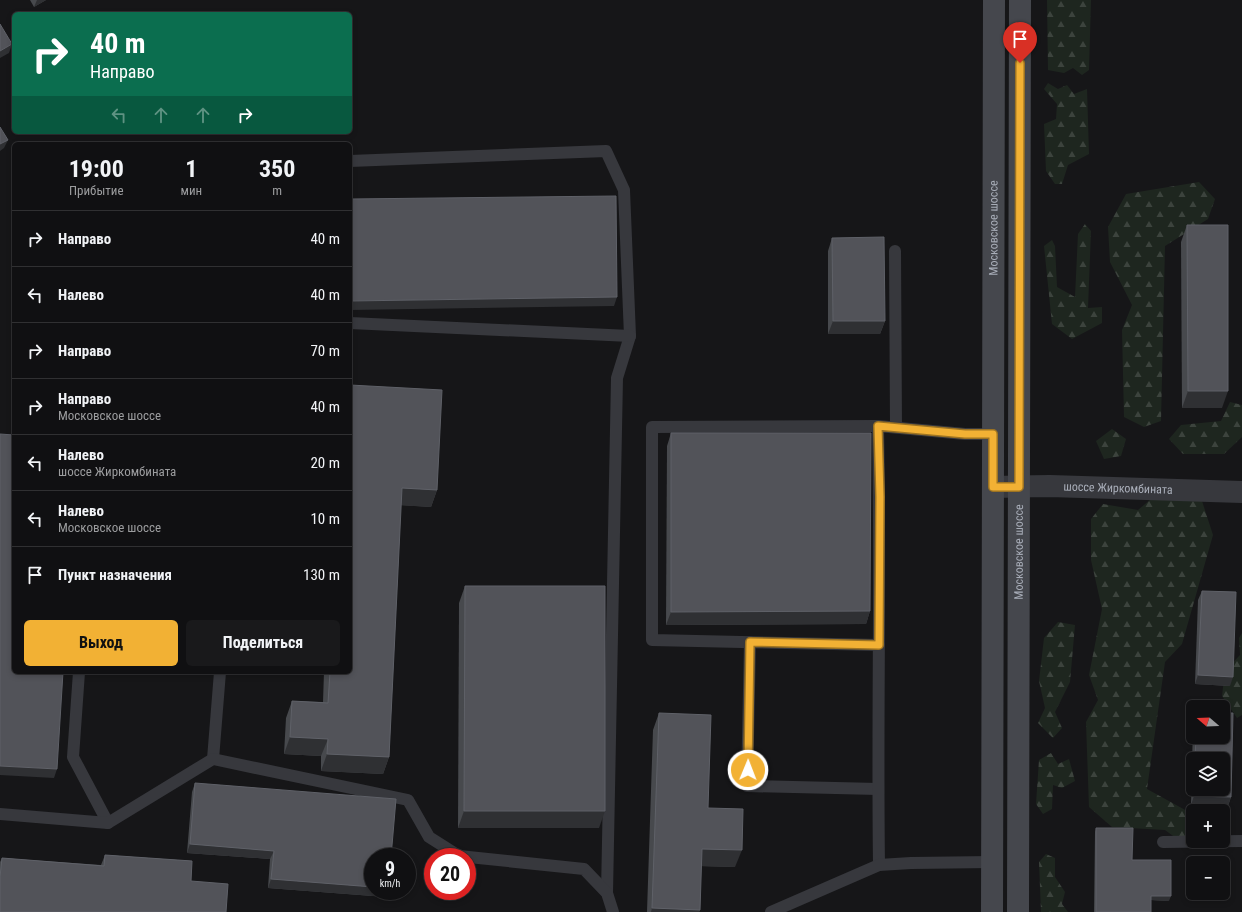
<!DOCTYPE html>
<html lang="ru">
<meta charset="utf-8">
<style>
:root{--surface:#101012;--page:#19191b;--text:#f1f3f6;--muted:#9c9d9f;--line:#303032;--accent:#f2b134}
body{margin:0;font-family:"Roboto Condensed",sans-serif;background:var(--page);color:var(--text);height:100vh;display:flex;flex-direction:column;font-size:15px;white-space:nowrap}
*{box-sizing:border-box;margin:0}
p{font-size:13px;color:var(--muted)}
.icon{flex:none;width:22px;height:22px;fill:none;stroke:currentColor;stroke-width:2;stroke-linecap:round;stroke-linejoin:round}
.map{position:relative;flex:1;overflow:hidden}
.side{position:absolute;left:12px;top:142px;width:340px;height:532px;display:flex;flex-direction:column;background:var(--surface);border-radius:6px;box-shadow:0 2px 6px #0003,0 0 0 1px var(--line)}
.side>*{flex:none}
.guide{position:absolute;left:12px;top:12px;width:340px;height:122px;border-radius:6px;box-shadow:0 2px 6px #0003,0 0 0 1px var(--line);background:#0b6e4f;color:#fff;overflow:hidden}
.needle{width:26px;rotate:289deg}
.tools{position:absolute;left:1186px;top:700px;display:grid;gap:8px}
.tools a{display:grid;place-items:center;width:44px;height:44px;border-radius:6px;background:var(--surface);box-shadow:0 2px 6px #0003,0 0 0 1px var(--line);font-size:20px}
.speed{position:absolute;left:364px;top:848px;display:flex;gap:8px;font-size:20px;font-weight:700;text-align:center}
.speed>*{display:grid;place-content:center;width:52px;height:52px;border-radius:50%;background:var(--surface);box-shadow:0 2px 6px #0003,0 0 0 1px var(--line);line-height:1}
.speed small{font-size:10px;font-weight:400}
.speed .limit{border:6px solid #d22;background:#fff;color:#111}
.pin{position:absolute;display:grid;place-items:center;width:34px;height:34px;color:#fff;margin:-41px -17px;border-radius:50% 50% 50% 0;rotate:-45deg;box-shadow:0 0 4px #0007}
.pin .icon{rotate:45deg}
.me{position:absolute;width:44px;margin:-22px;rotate:1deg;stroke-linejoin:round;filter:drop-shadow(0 0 3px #0008)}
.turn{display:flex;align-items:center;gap:14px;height:84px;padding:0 12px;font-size:18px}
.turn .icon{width:52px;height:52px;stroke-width:2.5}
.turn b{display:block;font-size:28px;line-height:34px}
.lanes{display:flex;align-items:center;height:38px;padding:0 12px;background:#0003;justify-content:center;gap:20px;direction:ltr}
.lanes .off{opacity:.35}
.eta{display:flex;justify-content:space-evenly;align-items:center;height:68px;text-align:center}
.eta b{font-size:24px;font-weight:700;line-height:28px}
.cta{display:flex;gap:8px;margin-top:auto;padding:8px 12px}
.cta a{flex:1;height:46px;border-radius:6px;background:var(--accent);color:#111;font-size:16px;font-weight:700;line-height:46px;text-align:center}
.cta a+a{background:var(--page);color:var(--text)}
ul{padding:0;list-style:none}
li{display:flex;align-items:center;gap:12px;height:56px;padding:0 12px;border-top:1px solid var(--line)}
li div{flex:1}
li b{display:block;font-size:15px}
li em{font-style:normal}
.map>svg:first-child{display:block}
.forest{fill:url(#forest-firs)}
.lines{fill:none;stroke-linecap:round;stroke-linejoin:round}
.service{stroke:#37383d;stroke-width:12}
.minor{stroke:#37383d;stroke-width:22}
.secondary{stroke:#45474d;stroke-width:22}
.wall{fill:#47494d;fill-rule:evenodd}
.shaded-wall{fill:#2f3033}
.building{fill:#525359;stroke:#5f6168}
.route-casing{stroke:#9d7322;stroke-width:10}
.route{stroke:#f2b134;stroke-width:7}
.labels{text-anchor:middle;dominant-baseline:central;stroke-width:4;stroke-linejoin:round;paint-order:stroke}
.street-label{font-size:12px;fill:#a8adb8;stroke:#111113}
</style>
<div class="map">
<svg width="1242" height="912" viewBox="0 0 1242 912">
<defs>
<pattern id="forest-firs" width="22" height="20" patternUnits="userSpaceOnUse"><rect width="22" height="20" fill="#1e261f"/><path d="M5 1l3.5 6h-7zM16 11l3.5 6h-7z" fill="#3c433d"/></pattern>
</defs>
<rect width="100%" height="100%" fill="#161618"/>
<g class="forest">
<polygon points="1047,0 1091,0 1089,70 1082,75 1073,68 1064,73 1048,70"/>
<polygon points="1048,83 1058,89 1067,85 1074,94 1087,89 1089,154 1068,165 1062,184 1055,184 1046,171 1044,124 1056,119 1057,104 1044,89"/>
<polygon points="1199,182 1215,199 1208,219 1165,246 1161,421 1144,427 1124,417 1122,330 1132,305 1110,262 1108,227 1126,194"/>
<polygon points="1085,224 1091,231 1088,308 1102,307 1102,323 1072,339 1052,324 1044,246 1052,240 1055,246 1057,287 1075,297 1078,234"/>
<polygon points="1230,402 1242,405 1242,437 1224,454 1183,454 1169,439 1181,425 1221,421"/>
<polygon points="1112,429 1126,439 1121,456 1104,459 1096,441"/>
<polygon points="1157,494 1202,501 1213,535 1182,644 1165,662 1147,789 1187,811 1193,811 1193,841 1223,841 1223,815 1228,826 1222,844 1184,844 1165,830 1112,827 1089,807 1086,722 1098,700 1089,675 1102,609 1091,560 1091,519 1103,504 1138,510"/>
<polygon points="1058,622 1075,625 1070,682 1055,712 1062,728 1053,738 1038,723 1045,708 1039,681 1044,638"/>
<polygon points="1242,633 1242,715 1237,718 1222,696 1225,671 1240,655 1239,638"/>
<polygon points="1051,753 1058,764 1069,759 1075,781 1062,788 1053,785 1052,809 1043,814 1036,804 1039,760"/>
<polygon points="1046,854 1055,858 1055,877 1065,892 1062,904 1068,912 1041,912 1039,862"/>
</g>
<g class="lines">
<g class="service">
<polyline points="350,161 606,151 624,190 630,336 617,378 607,893"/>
<polyline points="895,251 896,427"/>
<polyline points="350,323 630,336"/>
<polyline points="878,426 652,427 652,640 879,645"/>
<polyline points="750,642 747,786 878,789"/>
<polyline points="79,672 73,757 108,823"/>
<polyline points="213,759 220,672"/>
<polyline points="0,814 108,823 213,759 408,800 429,837 459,856 584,869 607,893 613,912"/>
<polyline points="1163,842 1242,841"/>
<path d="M 879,865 C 877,718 881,572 878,426 L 965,434 L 993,434"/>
<polyline points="771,912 879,865 911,863 992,862"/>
</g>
<path class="minor" id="s1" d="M 993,487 L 1050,486 L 1242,492"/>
<g class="secondary">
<path id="s2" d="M 992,912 L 994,0"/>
<path id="s3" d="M 1018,912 L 1020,0"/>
</g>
</g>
<g class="wall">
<polygon points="30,0 46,0 34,7"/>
<polygon points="1187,225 1222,408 1182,408 1181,242"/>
<polygon points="832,238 885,321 880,334 828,334 828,251"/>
<polygon points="350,385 437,490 431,507 401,505 389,757 383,774 321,771 321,756 284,754 286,718 292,701 323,702 324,672 350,672"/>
<polygon points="671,433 870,611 866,624 666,625 667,446"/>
<polygon points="465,586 599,828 458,828 459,603"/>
<polygon points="1202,591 1230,686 1195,684 1198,600"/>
<polygon points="659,713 708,808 735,867 701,866 700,910 699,912 647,912 653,730"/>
<path d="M 1193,725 L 1193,737 L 1223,737 L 1231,797 L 1228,806 L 1191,805 ZM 1193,759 L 1223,759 L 1223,789 L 1193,789 Z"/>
<polygon points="195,783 386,897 268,888 270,859 187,853 192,792"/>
<polygon points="1096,828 1132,860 1169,901 1151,900 1151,912 1094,912 1095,832"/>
<polygon points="105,855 192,861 0,912 0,862 2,858 101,865"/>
</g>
<g class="shaded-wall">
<polygon points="37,0 46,0 34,7"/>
<polygon points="12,44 9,53 0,58 0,51"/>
<polygon points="8,140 4,148 0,151 0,144"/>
<polygon points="617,297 614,306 350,310 350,301"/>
<polygon points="833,321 885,321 880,334 828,334"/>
<polygon points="1188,391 1228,391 1222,408 1182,408"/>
<polygon points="402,488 437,490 431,507 396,505"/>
<polygon points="870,611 866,624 666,625 671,612"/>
<polygon points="1198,675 1233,677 1230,686 1195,684"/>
<polygon points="290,737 328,739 321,756 284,754"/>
<polygon points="327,754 389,757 383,774 321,771"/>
<polygon points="0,766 57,769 54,778 0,775"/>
<polygon points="1194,796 1231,797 1228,806 1191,805"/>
<polygon points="464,811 605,811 599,828 458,828"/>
<polygon points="190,844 274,851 270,859 187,853"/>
<polygon points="702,849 742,850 735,867 696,866"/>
<polygon points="271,879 373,887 373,891 388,891 386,897 268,888"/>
<polygon points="1151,896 1171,896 1169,901 1150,900"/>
<polygon points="652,908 700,910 699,912 651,912"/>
</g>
<g class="building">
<polygon points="0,24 12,44 0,51"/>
<polygon points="0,127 8,140 0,144"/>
<polygon points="616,196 617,297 350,301 350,199"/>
<polygon points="1187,225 1228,225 1228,391 1188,391"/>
<polygon points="884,237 885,321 833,321 832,238"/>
<polygon points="350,385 442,390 437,490 402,488 389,757 327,754 328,739 290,737 292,701 328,703 330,672 350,672"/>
<polygon points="671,433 871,433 870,611 671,612"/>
<polygon points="0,434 14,435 14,672 63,672 57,769 0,766"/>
<polygon points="465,586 605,586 605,811 464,811"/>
<polygon points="1202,591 1236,592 1233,677 1198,675"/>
<polygon points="659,713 711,715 708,808 743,809 742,850 702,849 700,910 652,908"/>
<polygon points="1223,713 1233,713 1231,797 1194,796 1194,789 1223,789 1223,759 1195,759 1196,737 1223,737"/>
<polygon points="195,783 396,799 391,857 373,857 373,887 271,879 274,851 190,844"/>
<polygon points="1096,828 1133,828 1132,860 1171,860 1171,896 1151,896 1151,912 1096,912"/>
<polygon points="105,855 192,861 191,881 228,884 226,912 0,912 0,877 2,858 104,866"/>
</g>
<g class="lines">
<defs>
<polyline id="route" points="748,770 750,642 879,645 880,497 878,426 965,434 993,434 993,487 1019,487 1020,63"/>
</defs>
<use href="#route" class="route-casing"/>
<use href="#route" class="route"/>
</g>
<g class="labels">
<g class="street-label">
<text stroke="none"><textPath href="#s2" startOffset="684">Московское шоссе</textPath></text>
<text stroke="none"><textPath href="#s1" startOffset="125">шоссе Жиркомбината</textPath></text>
<text stroke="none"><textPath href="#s3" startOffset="360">Московское шоссе</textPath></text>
</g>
</g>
</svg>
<div class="tools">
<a><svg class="needle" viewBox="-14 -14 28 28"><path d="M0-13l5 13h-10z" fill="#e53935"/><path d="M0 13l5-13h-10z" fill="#9c9d9f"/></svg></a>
<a><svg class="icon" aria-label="layers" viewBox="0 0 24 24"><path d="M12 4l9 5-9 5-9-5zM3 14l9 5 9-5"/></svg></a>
<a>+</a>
<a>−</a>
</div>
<div class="speed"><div>9<small>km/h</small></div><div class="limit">20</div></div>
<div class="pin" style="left:1020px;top:63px;background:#d93025"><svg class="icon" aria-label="arrive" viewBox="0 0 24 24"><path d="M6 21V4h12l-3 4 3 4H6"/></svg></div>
<svg class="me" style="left:748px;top:770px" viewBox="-20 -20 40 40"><circle r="17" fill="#f2b134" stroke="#fff" stroke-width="3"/><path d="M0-11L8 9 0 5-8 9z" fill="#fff"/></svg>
<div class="guide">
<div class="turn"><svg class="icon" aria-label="right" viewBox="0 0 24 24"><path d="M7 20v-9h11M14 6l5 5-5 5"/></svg><div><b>40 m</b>Направо</div></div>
<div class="lanes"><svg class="icon off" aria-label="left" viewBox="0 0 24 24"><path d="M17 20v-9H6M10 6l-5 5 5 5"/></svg><svg class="icon off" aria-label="ahead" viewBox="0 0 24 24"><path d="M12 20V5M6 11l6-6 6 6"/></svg><svg class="icon off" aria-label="ahead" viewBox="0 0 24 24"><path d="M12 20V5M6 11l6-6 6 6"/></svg><svg class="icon" aria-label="right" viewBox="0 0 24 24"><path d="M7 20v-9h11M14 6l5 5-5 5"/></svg></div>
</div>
<section class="side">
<div class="eta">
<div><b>19:00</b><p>Прибытие</p></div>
<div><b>1</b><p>мин</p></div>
<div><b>350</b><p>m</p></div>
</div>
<ul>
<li><svg class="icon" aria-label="right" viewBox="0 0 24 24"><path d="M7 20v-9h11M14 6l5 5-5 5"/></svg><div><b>Направо</b></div><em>40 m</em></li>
<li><svg class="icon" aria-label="left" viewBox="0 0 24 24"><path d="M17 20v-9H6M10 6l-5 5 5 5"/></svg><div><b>Налево</b></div><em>40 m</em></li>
<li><svg class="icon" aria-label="right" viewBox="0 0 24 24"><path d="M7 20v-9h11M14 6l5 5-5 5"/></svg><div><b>Направо</b></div><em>70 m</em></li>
<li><svg class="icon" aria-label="right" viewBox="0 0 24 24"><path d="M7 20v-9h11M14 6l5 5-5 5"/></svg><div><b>Направо</b><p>Московское шоссе</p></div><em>40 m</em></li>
<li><svg class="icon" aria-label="left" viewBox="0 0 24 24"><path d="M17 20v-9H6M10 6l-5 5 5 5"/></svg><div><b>Налево</b><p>шоссе Жиркомбината</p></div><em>20 m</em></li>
<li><svg class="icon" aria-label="left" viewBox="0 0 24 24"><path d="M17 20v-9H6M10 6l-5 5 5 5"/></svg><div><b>Налево</b><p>Московское шоссе</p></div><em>10 m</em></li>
<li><svg class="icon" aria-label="arrive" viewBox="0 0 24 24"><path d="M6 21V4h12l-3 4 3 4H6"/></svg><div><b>Пункт назначения</b></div><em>130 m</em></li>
</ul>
<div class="cta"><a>Выход</a><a>Поделиться</a></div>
</section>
</div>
